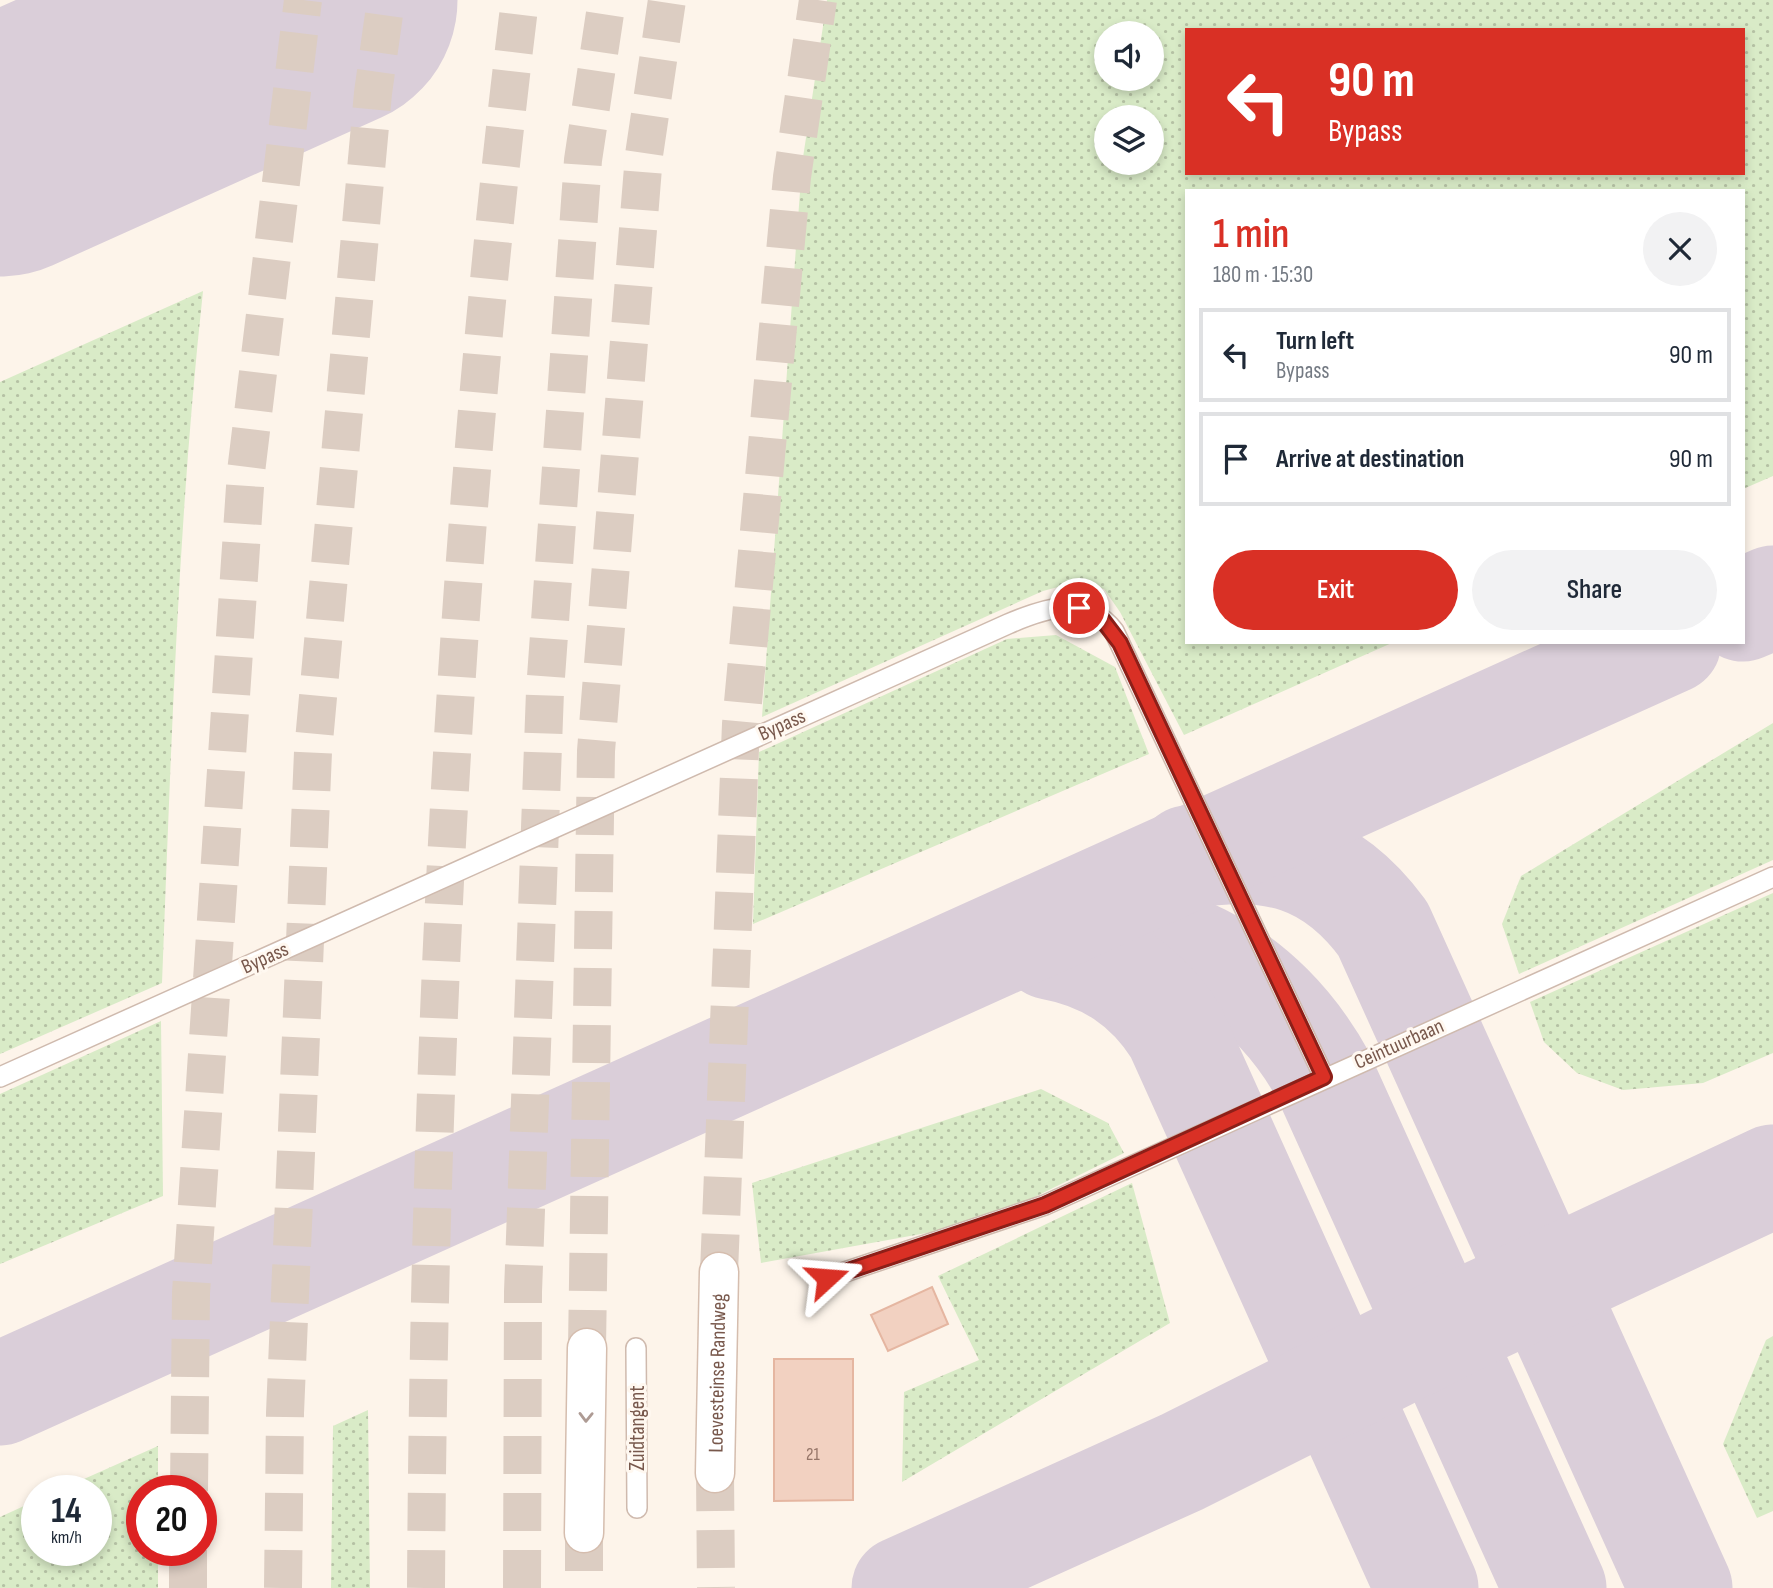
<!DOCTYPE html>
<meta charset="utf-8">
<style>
:root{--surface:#fff;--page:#f2f2f3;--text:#1f2937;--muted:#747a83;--line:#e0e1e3;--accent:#d93025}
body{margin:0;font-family:"Sofia Sans Condensed",sans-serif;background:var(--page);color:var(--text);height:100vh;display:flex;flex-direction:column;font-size:26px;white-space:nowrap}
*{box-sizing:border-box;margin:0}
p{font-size:23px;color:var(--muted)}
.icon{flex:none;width:38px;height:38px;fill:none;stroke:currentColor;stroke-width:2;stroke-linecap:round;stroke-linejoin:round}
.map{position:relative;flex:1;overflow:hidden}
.details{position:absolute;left:1185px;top:189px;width:560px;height:455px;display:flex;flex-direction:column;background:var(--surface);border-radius:0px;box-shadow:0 4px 10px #0003}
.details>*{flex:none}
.banner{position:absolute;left:1185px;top:28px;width:560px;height:147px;border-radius:0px;box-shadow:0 4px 10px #0003;background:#d93025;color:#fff;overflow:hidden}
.fabs{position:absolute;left:1094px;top:21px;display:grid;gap:14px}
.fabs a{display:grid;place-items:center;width:70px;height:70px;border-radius:50%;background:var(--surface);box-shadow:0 4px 10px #0003;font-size:35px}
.speed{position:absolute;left:21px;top:1475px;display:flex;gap:14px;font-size:35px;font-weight:700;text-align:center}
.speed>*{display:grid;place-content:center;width:91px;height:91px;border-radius:50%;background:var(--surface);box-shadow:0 4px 10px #0003;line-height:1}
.speed small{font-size:18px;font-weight:400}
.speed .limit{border:10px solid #d22;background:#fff;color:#111}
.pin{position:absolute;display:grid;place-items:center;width:60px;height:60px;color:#fff;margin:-30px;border:4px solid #fff;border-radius:50%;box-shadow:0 2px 7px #0007}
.me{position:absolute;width:77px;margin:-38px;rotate:71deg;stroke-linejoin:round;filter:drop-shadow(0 0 5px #0008)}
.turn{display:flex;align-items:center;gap:24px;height:147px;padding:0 28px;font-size:32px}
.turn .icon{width:91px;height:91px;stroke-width:2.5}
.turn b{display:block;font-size:49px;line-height:60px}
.round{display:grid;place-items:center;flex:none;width:74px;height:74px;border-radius:37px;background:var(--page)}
.headline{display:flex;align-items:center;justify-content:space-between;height:119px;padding:0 28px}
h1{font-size:42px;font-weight:600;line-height:52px;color:var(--accent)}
.primary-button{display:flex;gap:14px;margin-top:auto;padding:14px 28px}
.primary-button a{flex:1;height:80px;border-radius:42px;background:var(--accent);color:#fff;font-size:28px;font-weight:600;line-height:80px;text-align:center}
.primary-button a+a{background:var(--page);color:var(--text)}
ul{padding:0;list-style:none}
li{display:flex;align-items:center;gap:21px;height:94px;margin:0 14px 10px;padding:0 14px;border:4px solid var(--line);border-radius:0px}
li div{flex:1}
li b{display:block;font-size:26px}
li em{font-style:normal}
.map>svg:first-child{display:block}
.grass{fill:url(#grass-dots);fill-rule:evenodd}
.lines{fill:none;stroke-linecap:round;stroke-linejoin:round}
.taxiway{stroke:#daced9;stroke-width:103}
.runway{stroke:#daced9;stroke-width:257}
.building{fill:#f2d1c1;stroke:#e5b6a1;stroke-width:2}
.secondary-tunnel{stroke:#dccdc2;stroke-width:38;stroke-dasharray:38 19;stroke-linecap:butt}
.highway-tunnel{stroke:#dccdc2;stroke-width:38;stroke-dasharray:38 19;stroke-linecap:butt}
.lane-casing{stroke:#cfbaae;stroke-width:22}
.secondary-casing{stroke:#d5bdae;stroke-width:41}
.lane{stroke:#fff;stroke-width:19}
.secondary{stroke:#fff;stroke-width:38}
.oneway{stroke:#ae9b94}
.route-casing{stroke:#8d1f18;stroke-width:18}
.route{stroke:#d93025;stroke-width:12}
.labels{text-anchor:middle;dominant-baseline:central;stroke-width:6;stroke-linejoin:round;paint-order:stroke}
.number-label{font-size:18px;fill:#967669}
.street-label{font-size:21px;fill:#78584c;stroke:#fff8f0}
</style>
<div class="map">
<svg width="1773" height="1588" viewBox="0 0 1773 1588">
<defs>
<pattern id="grass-dots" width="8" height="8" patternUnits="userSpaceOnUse" patternTransform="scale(1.75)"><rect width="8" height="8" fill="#d9ebc7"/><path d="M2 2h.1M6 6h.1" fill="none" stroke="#b5c1a4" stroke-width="1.8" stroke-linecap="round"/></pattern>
</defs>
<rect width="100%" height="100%" fill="#fdf4ea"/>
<g class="grass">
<path d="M 827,0 L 1773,0 L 1773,476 L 1743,489 L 1743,191 L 1186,191 L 1186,642 L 1394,642 L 1184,735 L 1120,612 L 1104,589 L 1073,583 L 1043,591 L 762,717 L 802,164 ZM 1186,30 L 1743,30 L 1743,173 L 1186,173 ZM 1152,33 L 1152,79 L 1106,79 L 1106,33 ZM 1152,117 L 1152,163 L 1106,163 L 1106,117 Z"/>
<path d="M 203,291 C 178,521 171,752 162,983 L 0,1054 L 0,382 Z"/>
<polygon points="1056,635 1115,667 1149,754 753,924 759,752 1007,639"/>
<polygon points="1773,723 1773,860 1519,974 1502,924 1521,876"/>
<polygon points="1773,893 1773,1053 1703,1083 1623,1090 1577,1073 1544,1042 1530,1002"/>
<polygon points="161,1021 163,1196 0,1264 0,1094"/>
<polygon points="1041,1089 1108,1123 1124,1153 982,1223 761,1263 752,1183"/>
<polygon points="1132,1183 1170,1323 902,1482 904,1392 979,1360 938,1276"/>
<polygon points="1773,1336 1773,1511 1757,1518 1723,1444 1766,1340"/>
<polygon points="368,1410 370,1588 331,1588 333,1426"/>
<polygon points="158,1446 158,1491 142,1491 142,1550 158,1551 158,1588 0,1588 0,1517 37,1500 37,1550 96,1550 96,1491 57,1491"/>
</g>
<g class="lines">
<g class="taxiway">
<polyline points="1743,610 1773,597"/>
<path d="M 1188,857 C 1272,844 1331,858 1383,929 L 1681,1588"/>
<path d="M 1032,935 C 1157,910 1264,968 1324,1077 L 1555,1588"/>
<path d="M 1050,948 C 1105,958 1146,985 1176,1032 L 1427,1588"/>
<polyline points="0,1394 1670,642"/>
<polyline points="903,1588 1182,1462 1471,1317 1773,1176"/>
</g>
<polyline class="runway" points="0,148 329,0"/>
</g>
<g class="building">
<polygon points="932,1287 948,1324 888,1351 871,1315"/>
<polygon points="774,1359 853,1359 853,1500 774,1501"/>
</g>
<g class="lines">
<g class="secondary-tunnel">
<polyline points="719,1272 741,724 792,177 818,0"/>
<polyline points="587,1348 596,751 644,155 667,0"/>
<polyline points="715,1473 716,1588"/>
<polyline points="584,1533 584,1588"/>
</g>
<g class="highway-tunnel">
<polyline points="189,1491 191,1293 246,472 303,0"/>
<polyline points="188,1588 188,1550"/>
<polyline points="283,1588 285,1413 313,752 373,93 386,0"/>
<path d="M 426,1588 C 429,1058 455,526 520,0"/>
<polyline points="522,1588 523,1292 545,691 583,160 607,0"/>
</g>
<defs>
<g id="lane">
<path d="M 0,1077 L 1008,624 C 1045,608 1085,594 1114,631 L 1324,1077"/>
<polyline points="827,1278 1045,1205 1773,877"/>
<polyline points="636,1348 637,1508"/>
</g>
<g id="secondary">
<path id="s1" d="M 715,1473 L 719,1272"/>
<polyline points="584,1533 587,1348"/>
</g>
</defs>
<use href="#lane" class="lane-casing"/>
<use href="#secondary" class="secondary-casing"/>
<use href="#lane" class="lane"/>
<use href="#secondary" class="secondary"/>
</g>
<defs><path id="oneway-chevron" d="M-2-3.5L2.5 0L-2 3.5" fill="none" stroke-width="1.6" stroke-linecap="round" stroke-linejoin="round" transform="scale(1.75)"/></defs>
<use class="oneway" href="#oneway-chevron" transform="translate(586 1417) rotate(91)"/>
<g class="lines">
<defs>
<polyline id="route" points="827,1278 1045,1205 1324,1077 1120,643 1098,614 1079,608"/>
</defs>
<use href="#route" class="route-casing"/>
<use href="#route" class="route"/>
</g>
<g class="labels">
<g class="number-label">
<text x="813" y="1454">21</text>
</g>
<g class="street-label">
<text transform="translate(782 725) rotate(-24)">Bypass</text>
<text transform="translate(265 958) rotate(-24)">Bypass</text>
<text transform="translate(1399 1044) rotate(-24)">Ceintuurbaan</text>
<text stroke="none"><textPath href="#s1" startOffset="100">Loevesteinse Randweg</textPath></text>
<text transform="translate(637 1428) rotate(-90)">Zuidtangent</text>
</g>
</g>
</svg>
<div class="fabs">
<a><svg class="icon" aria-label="sound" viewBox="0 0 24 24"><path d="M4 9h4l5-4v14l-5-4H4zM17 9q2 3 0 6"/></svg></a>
<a><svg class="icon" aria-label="layers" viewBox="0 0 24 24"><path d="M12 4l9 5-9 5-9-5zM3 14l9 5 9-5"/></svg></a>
</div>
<div class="speed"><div>14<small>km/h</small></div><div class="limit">20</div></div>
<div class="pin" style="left:1079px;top:608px;background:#d93025"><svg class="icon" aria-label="arrive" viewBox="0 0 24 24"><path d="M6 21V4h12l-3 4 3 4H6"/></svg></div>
<svg class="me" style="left:827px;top:1278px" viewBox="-20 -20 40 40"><path d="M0-17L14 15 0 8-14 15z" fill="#d93025" stroke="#fff" stroke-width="4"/></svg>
<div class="banner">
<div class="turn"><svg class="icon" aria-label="left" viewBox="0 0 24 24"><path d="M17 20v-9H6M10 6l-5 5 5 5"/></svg><div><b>90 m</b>Bypass</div></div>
</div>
<section class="details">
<div class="headline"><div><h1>1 min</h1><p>180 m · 15:30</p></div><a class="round"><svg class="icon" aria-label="close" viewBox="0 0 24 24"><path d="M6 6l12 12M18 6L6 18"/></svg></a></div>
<ul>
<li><svg class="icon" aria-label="left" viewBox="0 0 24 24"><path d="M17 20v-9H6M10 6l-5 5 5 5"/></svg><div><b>Turn left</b><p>Bypass</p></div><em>90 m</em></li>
<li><svg class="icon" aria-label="arrive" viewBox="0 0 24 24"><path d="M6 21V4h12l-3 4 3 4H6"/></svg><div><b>Arrive at destination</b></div><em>90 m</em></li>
</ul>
<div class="primary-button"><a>Exit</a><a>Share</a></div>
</section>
</div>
